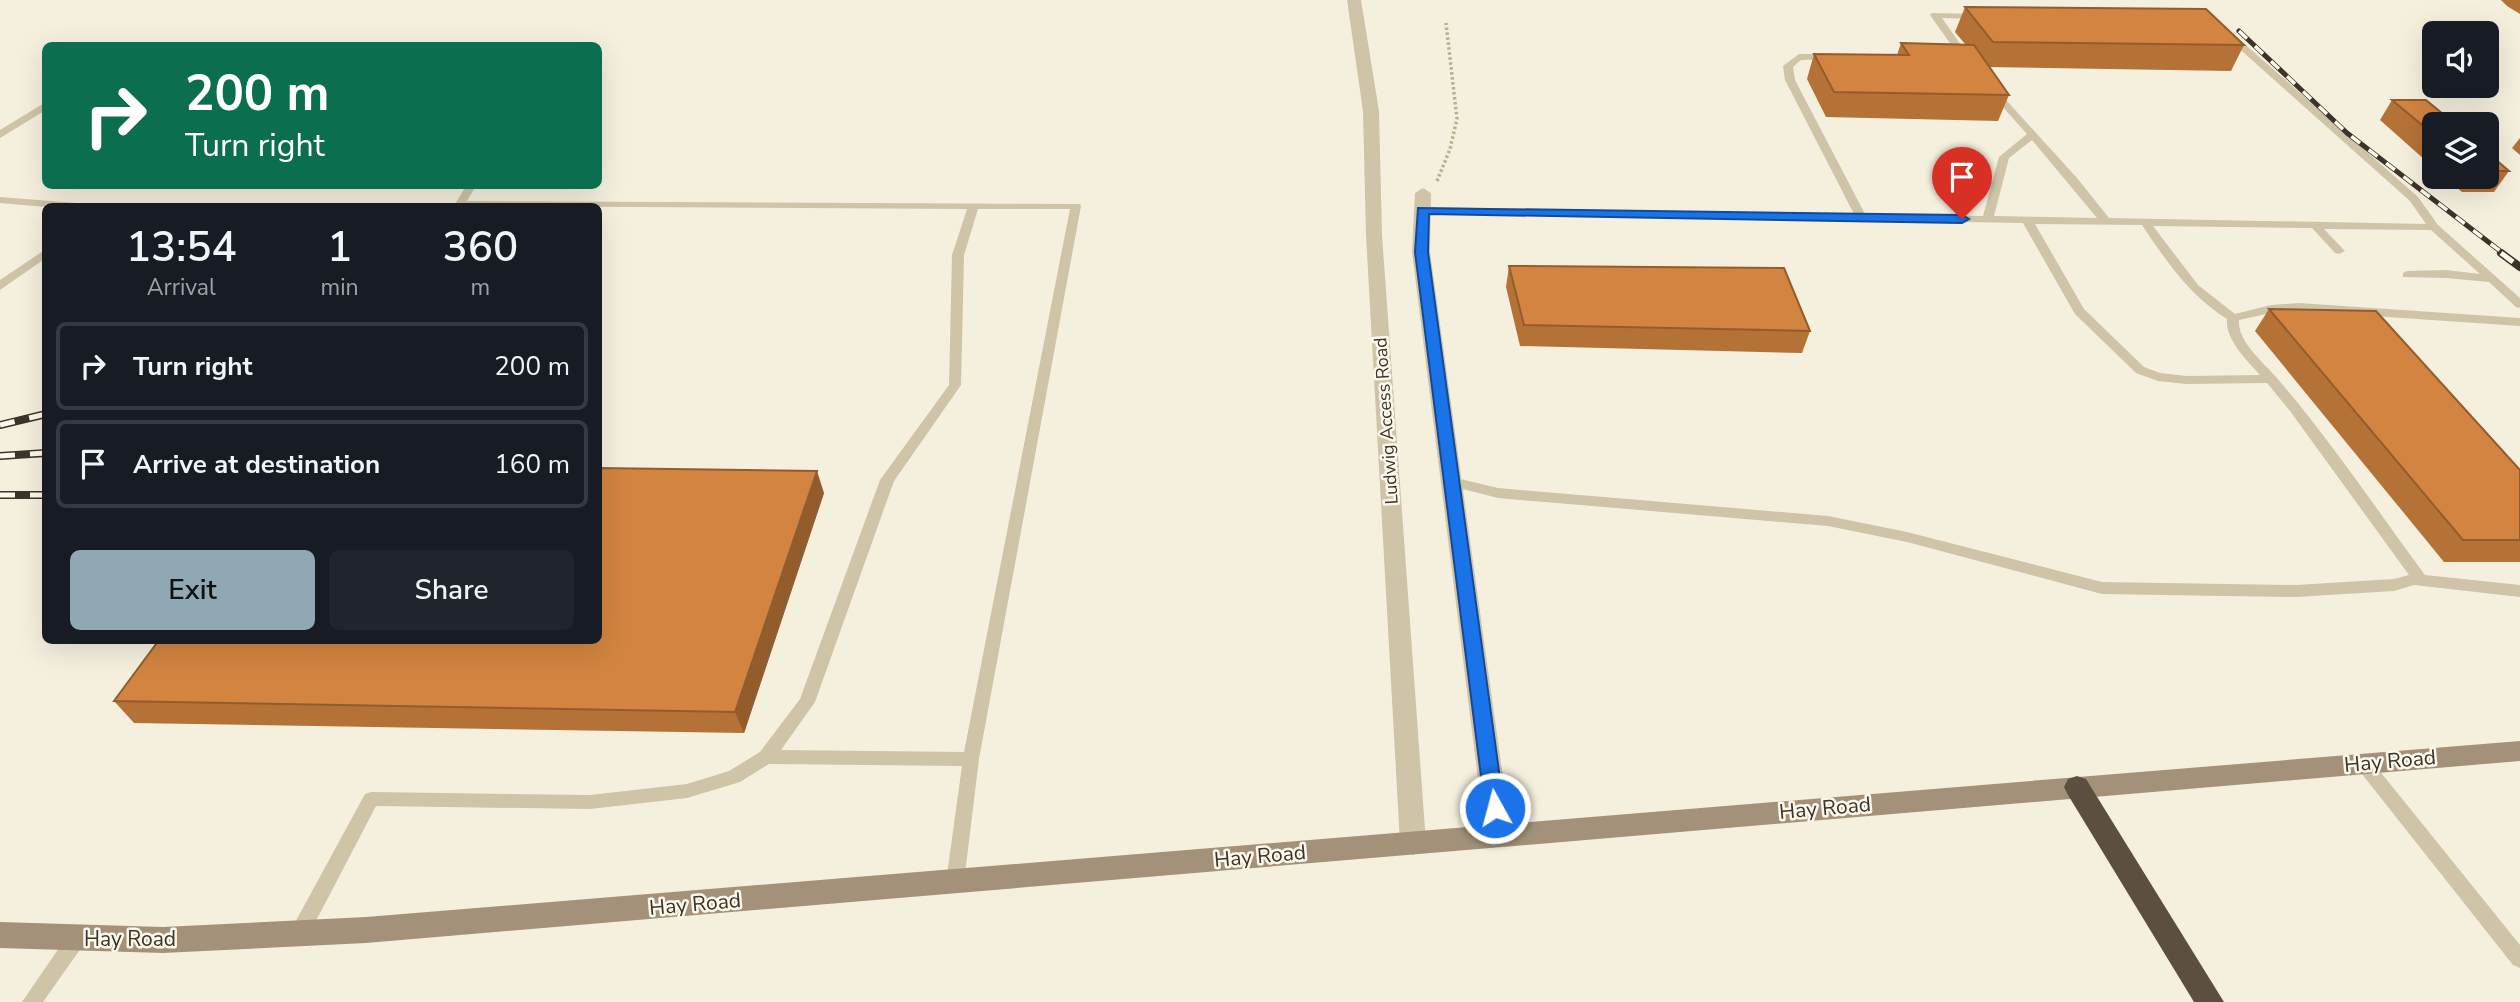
<!DOCTYPE html>
<style>
:root{--surface:#171b24;--page:#20242c;--text:#f1f3f6;--muted:#9ea1a6;--line:#363941;--accent:#90a8b3}
body{margin:0;font-family:"Nunito Sans",sans-serif;background:var(--page);color:var(--text);height:100vh;display:flex;flex-direction:column;font-size:26px;white-space:nowrap}
*{box-sizing:border-box;margin:0}
p{font-size:23px;color:var(--muted)}
.icon{flex:none;width:38px;height:38px;fill:none;stroke:currentColor;stroke-width:2;stroke-linecap:round;stroke-linejoin:round}
.map{position:relative;flex:1;overflow:hidden}
.panel{position:absolute;left:42px;top:203px;width:560px;height:441px;display:flex;flex-direction:column;background:var(--surface);border-radius:10px;box-shadow:0 7px 28px #0002}
.panel>*{flex:none}
.top-card{position:absolute;left:42px;top:42px;width:560px;height:147px;border-radius:10px;box-shadow:0 7px 28px #0002;background:#0b6e4f;color:#fff;overflow:hidden}
.tools{position:absolute;left:2422px;top:21px;display:grid;gap:14px}
.tools a{display:grid;place-items:center;width:77px;height:77px;border-radius:10px;background:var(--surface);box-shadow:0 7px 28px #0002;font-size:35px}
.pin{position:absolute;display:grid;place-items:center;width:60px;height:60px;color:#fff;margin:-72px -30px;border-radius:50% 50% 50% 0;rotate:-45deg;box-shadow:0 0 7px #0007}
.pin .icon{rotate:45deg}
.me{position:absolute;width:77px;margin:-38px;rotate:353deg;stroke-linejoin:round;filter:drop-shadow(0 0 5px #0008)}
.turn{display:flex;align-items:center;gap:24px;height:147px;padding:0 28px;font-size:32px}
.turn .icon{width:91px;height:91px;stroke-width:2.5}
.turn b{display:block;font-size:49px;line-height:60px}
.eta{display:flex;justify-content:space-evenly;align-items:center;height:119px;text-align:center}
.eta b{font-size:42px;font-weight:600;line-height:49px}
.action{display:flex;gap:14px;margin-top:auto;padding:14px 28px}
.action a{flex:1;height:80px;border-radius:10px;background:var(--accent);color:#111;font-size:28px;font-weight:600;line-height:80px;text-align:center}
.action a+a{background:var(--page);color:var(--text)}
ul{padding:0;list-style:none}
li{display:flex;align-items:center;gap:21px;height:88px;margin:0 14px 10px;padding:0 14px;border:4px solid var(--line);border-radius:10px}
li div{flex:1}
li b{display:block;font-size:26px}
li em{font-style:normal}
.map>svg:first-child{display:block}
.lines{fill:none;stroke-linecap:round;stroke-linejoin:round}
.path{stroke:#bbad92;stroke-width:3.5;stroke-dasharray:2.5 2.5;stroke-linecap:butt}
.lane{fill:#cfc3a8;fill-rule:evenodd}
.street{fill:#cfc3a8;fill-rule:evenodd}
.secondary{fill:#a39279;fill-rule:evenodd}
.highway{fill:#5d4f3f;fill-rule:evenodd}
.rail-far1-casing{stroke:#3c3329;stroke-width:5}
.rail-casing{stroke:#3c3329;stroke-width:8}
.rail-far1{stroke:#fcf8ec;stroke-width:3.5;stroke-dasharray:11;stroke-linecap:butt}
.rail{stroke:#fcf8ec;stroke-width:5;stroke-dasharray:15;stroke-linecap:butt}
.wall{fill:#b57237}
.shaded-wall{fill:#935c2d}
.building{fill:#d28440;stroke:#935c2d;stroke-width:2}
.route{fill:#1a73e8;stroke:#114b97;stroke-width:2}
.labels{text-anchor:middle;dominant-baseline:central;stroke-width:5;stroke-linejoin:round;paint-order:stroke}
.street-label{font-size:18px;fill:#3c3329;stroke:#fcf8ec}
.near-street-label{font-size:21px;fill:#3c3329;stroke:#fcf8ec}
</style>
<div class="map">
<svg width="2520" height="1002" viewBox="0 0 2520 1002">
<rect width="100%" height="100%" fill="#f5f0de"/>
<g class="lines">
<polyline class="path" points="1437,181 1450,149 1457,119 1446,23"/>
<g class="lane">
<polygon points="1932,13 1981,14 1983,16 1978,19 1942,18 1970,58 1968,60 1962,60 1930,15"/>
<path d="M 2227,35 L 2240,40 L 2418,197 L 2438,225 L 2520,298 L 2520,308 L 2516,307 L 2489,282 L 2446,278 L 2403,277 L 2403,273 L 2407,271 L 2446,270 L 2480,274 L 2431,230 L 2324,229 L 2345,251 L 2339,254 L 2335,253 L 2312,228 L 2153,226 L 2198,285 L 2235,314 L 2271,305 L 2299,303 L 2520,318 L 2520,326 L 2299,311 L 2271,313 L 2239,320 C 2237,341 2263,362 2276,377 C 2330,439 2376,509 2425,575 L 2520,585 L 2520,597 L 2414,585 L 2394,591 L 2296,597 L 2102,594 L 1907,542 L 1828,526 L 1498,498 L 1447,485 L 1445,482 L 1452,477 L 1498,488 L 1828,516 L 1907,532 L 2102,582 L 2296,585 L 2394,579 L 2409,575 L 2290,411 L 2267,383 L 2187,384 L 2158,381 L 2136,373 L 2075,314 L 2023,223 L 1423,213 L 1417,210 L 1423,207 L 1854,214 L 1785,80 L 1783,66 L 1799,54 L 1832,54 L 1837,57 L 1835,59 L 1801,60 L 1793,67 L 1795,80 L 1865,214 L 1983,216 L 1999,157 L 2027,134 L 1991,94 L 1991,90 L 1997,90 L 2077,178 L 2109,218 L 2426,224 L 2410,201 L 2234,44 L 2222,38 ZM 2032,140 L 2097,218 L 1994,216 L 2009,158 ZM 2035,224 L 2142,225 C 2166,261 2190,296 2227,319 C 2225,340 2247,360 2260,375 L 2187,376 L 2160,373 L 2144,367 L 2084,309 Z"/>
<polygon points="46,102 46,110 0,138 0,130"/>
<path d="M 466,186 L 476,186 L 467,201 L 1080,204 L 1081,206 L 979,759 L 964,882 L 961,888 L 955,890 L 949,888 L 946,882 L 962,766 L 769,764 L 740,782 L 687,798 L 590,809 L 376,806 L 306,940 L 299,943 L 292,940 L 290,934 L 292,928 L 365,794 L 371,792 L 590,795 L 687,784 L 729,771 L 760,752 L 800,699 L 880,480 L 949,385 L 952,255 L 967,209 L 456,206 L 455,204 ZM 978,209 L 1070,209 L 964,752 L 781,750 L 815,702 L 894,481 L 961,385 L 964,255 Z"/>
<polygon points="0,197 77,203 82,206 46,207 0,203"/>
<polygon points="46,249 46,258 0,290 0,280"/>
<polygon points="2364,757 2370,759 2520,945 2520,968 2513,965 2358,769 2356,764 2358,759"/>
<polygon points="77,929 84,932 86,938 84,944 43,1002 22,1002 70,932"/>
</g>
<g class="street">
<polygon points="1347,0 1361,0 1379,111 1382,235 1426,843 1422,851 1413,855 1404,851 1400,843 1366,235 1363,111"/>
<polygon points="1423,188 1431,193 1430,252 1511,835 1507,843 1498,846 1489,843 1485,835 1412,252 1415,193"/>
</g>
<polygon class="secondary" points="2520,741 2520,761 366,943 163,953 0,948 0,922 163,927 366,917"/>
<polygon class="highway" points="2077,776 2086,779 2224,1002 2194,1002 2068,795 2064,787 2068,779"/>
<defs>
<polyline id="rail-far1" points="2239,31 2347,133 2504,254"/>
<g id="rail">
<polyline points="2501,253 2520,267"/>
<polyline points="0,425 46,414"/>
<polyline points="0,456 46,453"/>
<polyline points="0,495 46,495"/>
</g>
</defs>
<use href="#rail-far1" class="rail-far1-casing"/>
<use href="#rail" class="rail-casing"/>
<use href="#rail-far1" class="rail-far1"/>
<use href="#rail" class="rail"/>
</g>
<g class="wall">
<polygon points="2501,0 2520,0 2520,14 2507,6"/>
<polygon points="1965,7 2244,45 2231,71 1989,67 2009,95 1998,121 1826,117 1807,79 1814,54 1897,55 1901,43 1965,44 1955,32"/>
<polygon points="2392,100 2434,124 2434,168 2380,120"/>
<polygon points="2520,138 2520,155 2512,148"/>
<polygon points="2487,152 2509,171 2494,192 2462,192 2444,177 2487,177"/>
<polygon points="1509,266 1810,331 1802,353 1520,346 1506,287"/>
<polygon points="2269,309 2520,470 2520,562 2444,562 2255,331"/>
<polygon points="824,493 744,733 134,723 114,701"/>
</g>
<polygon class="shaded-wall" points="817,471 824,493 744,733 735,712"/>
<g class="building">
<polygon points="1965,7 2206,9 2244,45 1993,42"/>
<polygon points="1901,43 1974,45 2009,95 1834,92 1814,54 1909,55"/>
<polygon points="2392,100 2426,100 2455,124 2434,124 2434,135"/>
<polygon points="2487,152 2509,171 2487,171"/>
<polygon points="1509,266 1784,268 1810,331 1524,325"/>
<polygon points="2269,309 2376,311 2520,470 2520,540 2463,540"/>
<polygon points="598,468 817,471 735,712 114,701 159,640 598,640"/>
</g>
<polygon class="route" points="1418,208 1962,215 1969,219 1962,223 1429,214 1428,252 1504,808 1502,814 1495,816 1488,814 1485,808 1415,252"/>
<g class="labels">
<g class="street-label">
<text transform="translate(1386 421) rotate(-94)">Ludwig Access Road</text>
</g>
<g class="near-street-label">
<text transform="translate(2390 761) rotate(-5)">Hay Road</text>
<text transform="translate(1825 808) rotate(-5)">Hay Road</text>
<text transform="translate(1260 856) rotate(-5)">Hay Road</text>
<text transform="translate(695 904) rotate(-5)">Hay Road</text>
<text x="130" y="939">Hay Road</text>
</g>
</g>
</svg>
<div class="tools">
<a><svg class="icon" aria-label="sound" viewBox="0 0 24 24"><path d="M4 9h4l5-4v14l-5-4H4zM17 9q2 3 0 6"/></svg></a>
<a><svg class="icon" aria-label="layers" viewBox="0 0 24 24"><path d="M12 4l9 5-9 5-9-5zM3 14l9 5 9-5"/></svg></a>
</div>
<div class="pin" style="left:1962px;top:219px;background:#d93025"><svg class="icon" aria-label="arrive" viewBox="0 0 24 24"><path d="M6 21V4h12l-3 4 3 4H6"/></svg></div>
<svg class="me" style="left:1495px;top:808px" viewBox="-20 -20 40 40"><circle r="17" fill="#1a73e8" stroke="#fff" stroke-width="3"/><path d="M0-11L8 9 0 5-8 9z" fill="#fff"/></svg>
<div class="top-card">
<div class="turn"><svg class="icon" aria-label="right" viewBox="0 0 24 24"><path d="M7 20v-9h11M14 6l5 5-5 5"/></svg><div><b>200 m</b>Turn right</div></div>
</div>
<section class="panel">
<div class="eta">
<div><b>13:54</b><p>Arrival</p></div>
<div><b>1</b><p>min</p></div>
<div><b>360</b><p>m</p></div>
</div>
<ul>
<li><svg class="icon" aria-label="right" viewBox="0 0 24 24"><path d="M7 20v-9h11M14 6l5 5-5 5"/></svg><div><b>Turn right</b></div><em>200 m</em></li>
<li><svg class="icon" aria-label="arrive" viewBox="0 0 24 24"><path d="M6 21V4h12l-3 4 3 4H6"/></svg><div><b>Arrive at destination</b></div><em>160 m</em></li>
</ul>
<div class="action"><a>Exit</a><a>Share</a></div>
</section>
</div>
